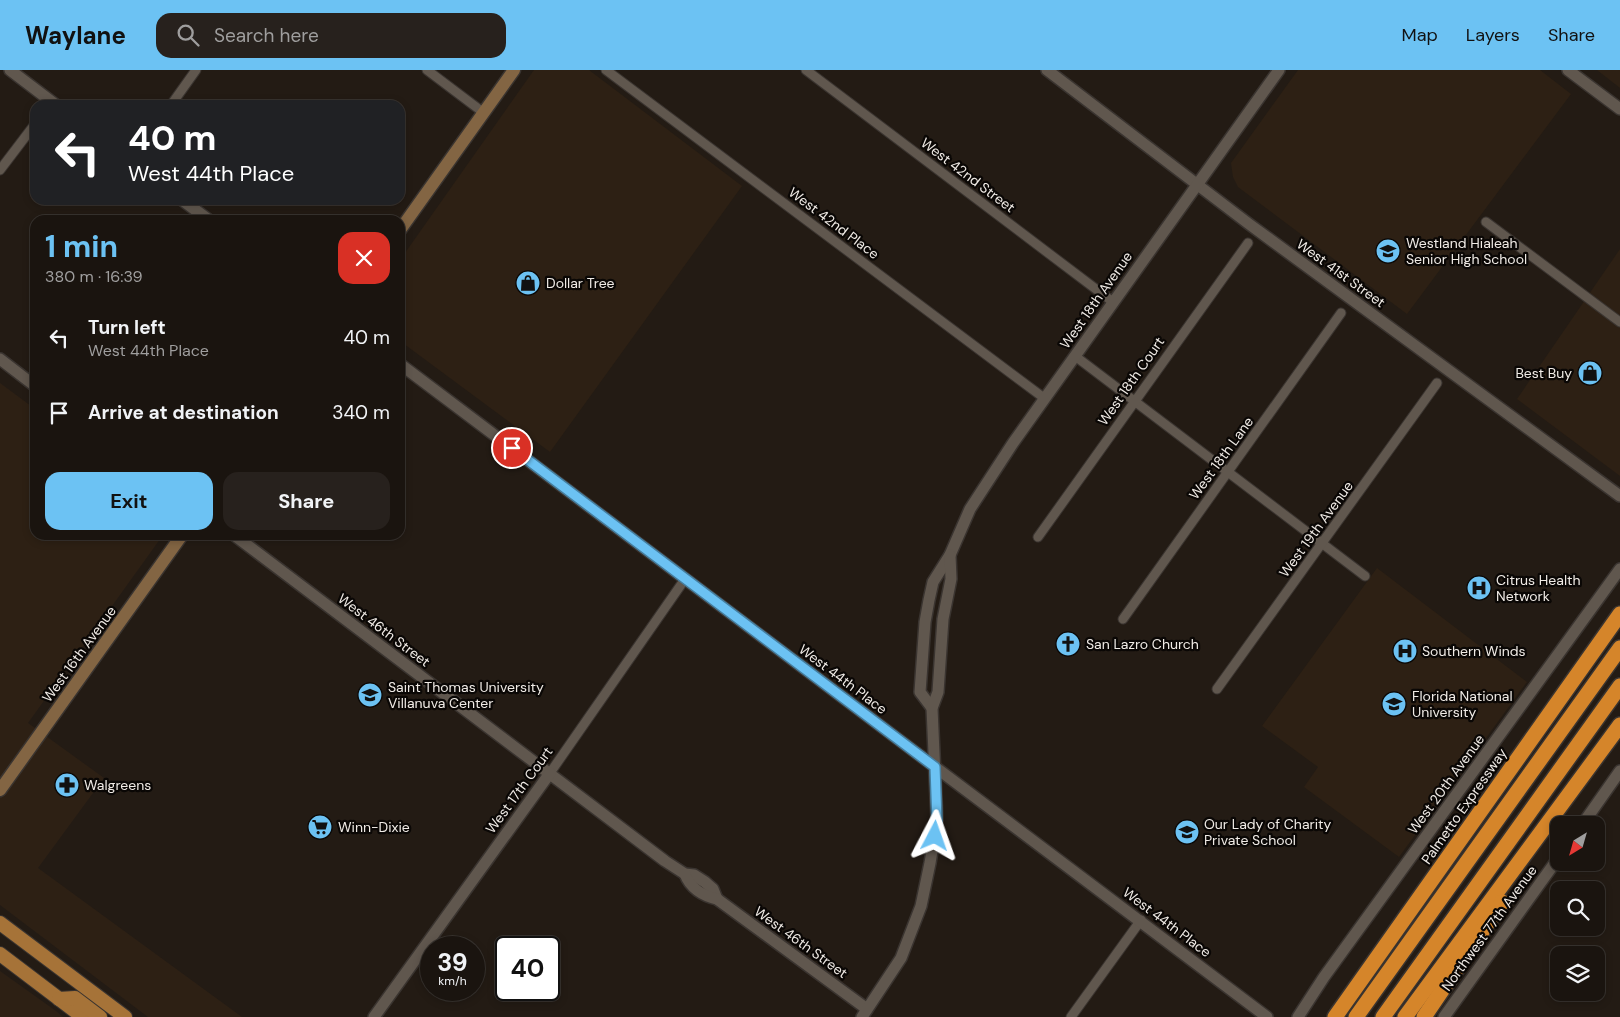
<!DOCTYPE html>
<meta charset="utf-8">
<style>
:root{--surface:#1a140f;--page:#27211d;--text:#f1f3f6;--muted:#9f9e9e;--line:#38332f;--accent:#6cc2f3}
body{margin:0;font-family:"DM Sans",sans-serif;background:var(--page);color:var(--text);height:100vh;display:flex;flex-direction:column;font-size:19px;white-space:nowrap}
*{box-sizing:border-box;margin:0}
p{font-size:16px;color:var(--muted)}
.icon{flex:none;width:28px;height:28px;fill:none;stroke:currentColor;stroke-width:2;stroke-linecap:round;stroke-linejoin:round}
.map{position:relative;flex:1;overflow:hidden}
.details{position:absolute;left:30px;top:145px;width:375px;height:325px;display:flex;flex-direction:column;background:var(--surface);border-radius:15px;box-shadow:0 2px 8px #0003,0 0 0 1px var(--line)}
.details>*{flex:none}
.hud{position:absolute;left:30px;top:30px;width:375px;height:105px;border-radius:15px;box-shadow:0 2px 8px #0003,0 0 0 1px var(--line);background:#202124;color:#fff;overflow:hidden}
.needle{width:32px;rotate:217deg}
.controls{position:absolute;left:1550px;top:746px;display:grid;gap:10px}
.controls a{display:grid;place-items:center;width:55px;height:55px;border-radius:10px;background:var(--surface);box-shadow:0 2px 8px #0003,0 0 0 1px var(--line);font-size:25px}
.speed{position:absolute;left:420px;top:866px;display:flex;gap:10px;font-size:25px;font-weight:700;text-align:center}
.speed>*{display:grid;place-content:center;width:65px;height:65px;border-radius:50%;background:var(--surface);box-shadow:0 2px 8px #0003,0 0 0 1px var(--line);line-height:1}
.speed small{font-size:12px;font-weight:400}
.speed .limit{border:2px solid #111;border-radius:8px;background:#fff;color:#111}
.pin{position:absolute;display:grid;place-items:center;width:42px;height:42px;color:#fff;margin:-21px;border:2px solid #fff;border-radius:50%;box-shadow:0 1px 5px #0007}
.me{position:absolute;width:55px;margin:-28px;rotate:4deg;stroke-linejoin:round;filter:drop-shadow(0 0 4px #0008)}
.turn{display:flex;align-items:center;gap:18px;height:105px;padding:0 15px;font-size:22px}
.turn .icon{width:65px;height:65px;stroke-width:2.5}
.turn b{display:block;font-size:35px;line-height:42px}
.round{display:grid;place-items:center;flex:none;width:52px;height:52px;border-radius:15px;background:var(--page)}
.overview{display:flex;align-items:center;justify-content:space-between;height:85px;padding:0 15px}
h1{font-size:30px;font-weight:700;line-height:38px;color:var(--accent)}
.action{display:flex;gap:10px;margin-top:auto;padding:10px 15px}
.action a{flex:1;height:58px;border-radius:15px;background:var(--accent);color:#111;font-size:20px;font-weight:700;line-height:58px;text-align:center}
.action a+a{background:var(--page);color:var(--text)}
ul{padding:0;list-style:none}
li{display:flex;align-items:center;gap:15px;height:75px;padding:0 15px}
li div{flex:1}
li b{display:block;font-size:19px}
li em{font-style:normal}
header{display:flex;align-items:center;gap:30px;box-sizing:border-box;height:70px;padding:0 25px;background:var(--accent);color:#111}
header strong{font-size:24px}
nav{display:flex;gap:28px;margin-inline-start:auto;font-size:18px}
.search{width:350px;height:45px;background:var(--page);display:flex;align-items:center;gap:12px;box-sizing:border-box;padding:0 18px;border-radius:15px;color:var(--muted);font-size:19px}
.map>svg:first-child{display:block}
.built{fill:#2d2014}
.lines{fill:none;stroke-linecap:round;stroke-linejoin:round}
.minor-casing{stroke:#3a3430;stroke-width:11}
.tertiary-casing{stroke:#3a3430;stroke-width:14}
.secondary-casing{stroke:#3a3430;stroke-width:15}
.primary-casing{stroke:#3a3430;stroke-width:16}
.motorway-casing{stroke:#3a3430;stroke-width:18}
.minor{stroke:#60574e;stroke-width:9}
.tertiary{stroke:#60574e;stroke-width:11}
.secondary{stroke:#836543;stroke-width:12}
.primary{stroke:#a67338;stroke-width:14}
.motorway{stroke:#d5852a;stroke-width:15}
.route-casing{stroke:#467e9e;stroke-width:12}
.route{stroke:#6cc2f3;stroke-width:9}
.labels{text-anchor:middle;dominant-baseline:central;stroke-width:4.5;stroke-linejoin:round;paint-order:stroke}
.street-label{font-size:14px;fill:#f0ebe6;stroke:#0a0705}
.poi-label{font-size:14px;fill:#f0ebe6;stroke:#0a0705;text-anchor:start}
</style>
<header>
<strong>Waylane</strong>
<div class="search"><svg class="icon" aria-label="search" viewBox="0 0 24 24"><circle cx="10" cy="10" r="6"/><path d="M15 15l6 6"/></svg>Search here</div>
<nav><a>Map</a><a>Layers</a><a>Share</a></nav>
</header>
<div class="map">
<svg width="1620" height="947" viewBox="0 0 1620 947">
<rect width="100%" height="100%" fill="#231b14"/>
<g class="built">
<polygon points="534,0 589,0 742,116 550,382 400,271 400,190"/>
<polygon points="1298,0 1540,0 1571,24 1407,244 1238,117 1233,107 1231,93"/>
<polygon points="1597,0 1620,0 1620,18"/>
<polygon points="1620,179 1620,406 1517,329"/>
<polygon points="0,313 35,339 35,465 163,465 28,653 104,708 38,798 242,947 148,947 0,835"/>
<polygon points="1377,498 1527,612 1399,787 1304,717 1318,697 1262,656"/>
<polygon points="0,901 56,941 63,947 0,947"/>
</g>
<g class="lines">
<defs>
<g id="minor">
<polyline points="427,0 484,43"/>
<polyline points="606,0 1044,328"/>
<polyline points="806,0 1113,232"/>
<polyline points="171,35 196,0"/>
<polyline points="0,100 35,54"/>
<polyline points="1486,152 1620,252"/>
<polyline points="1075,286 1365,506"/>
<polyline points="1038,467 1248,173"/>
<polyline points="1123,549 1341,243"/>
<polyline points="1217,619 1437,313"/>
<polyline points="550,703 685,509"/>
<polyline points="1071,947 1141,850"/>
</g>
<g id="tertiary">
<polyline points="10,0 56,35"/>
<polyline points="1047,0 1249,154 1620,426"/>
<polyline points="1568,0 1620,39"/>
<polyline points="182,130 209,150"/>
<polyline points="0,289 35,316"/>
<polyline points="400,294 1267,947"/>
<polyline points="234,465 665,791 685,804 694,805 705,812 713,819 717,829"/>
<polyline points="932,638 920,622 925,552 929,530 933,512 950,485 970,439 1013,373 1279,0"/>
<polyline points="1582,755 1620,701"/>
<path d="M 685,804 C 690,818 703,826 717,829 L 867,939"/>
<polyline points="374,947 550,703"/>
<polyline points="862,947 901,888 921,836 930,793 937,751 932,638 938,622 943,549 951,509 950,485"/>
<polyline points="1298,947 1324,907 1620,499"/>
<polyline points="1444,947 1559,787"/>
</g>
<g id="secondary">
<polyline points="400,160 514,0"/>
<polyline points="0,720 182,465"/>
</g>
<g id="primary">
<polyline points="0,853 125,947"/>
<polyline points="0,884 83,947"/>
<polyline points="59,929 75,928 100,947"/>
</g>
<g id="motorway">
<polyline points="1335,947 1620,544"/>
<polyline points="1356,947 1620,578"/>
<polyline points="1383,947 1620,616"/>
<polyline points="1405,947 1620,655"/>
<polyline points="1424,947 1502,832"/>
</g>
</defs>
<use href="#minor" class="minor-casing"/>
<use href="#tertiary" class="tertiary-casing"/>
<use href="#secondary" class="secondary-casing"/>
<use href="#primary" class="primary-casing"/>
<use href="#motorway" class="motorway-casing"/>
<use href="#minor" class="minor"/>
<use href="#tertiary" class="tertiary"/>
<use href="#secondary" class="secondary"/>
<use href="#primary" class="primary"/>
<use href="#motorway" class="motorway"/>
</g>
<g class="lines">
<defs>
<polyline id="route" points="512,378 935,697 937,751 935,766"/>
</defs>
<use href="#route" class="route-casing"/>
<use href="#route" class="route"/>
</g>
<defs>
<symbol id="school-disc" viewBox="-11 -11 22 22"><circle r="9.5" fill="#6cc2f3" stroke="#0a0705"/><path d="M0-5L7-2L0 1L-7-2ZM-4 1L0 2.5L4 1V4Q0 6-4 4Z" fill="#111"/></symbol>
<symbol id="shop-disc" viewBox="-11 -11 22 22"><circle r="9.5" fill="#6cc2f3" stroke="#0a0705"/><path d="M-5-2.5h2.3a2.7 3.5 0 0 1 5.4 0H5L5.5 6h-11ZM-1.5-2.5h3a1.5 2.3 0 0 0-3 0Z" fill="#111"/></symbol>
<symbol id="hospital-disc" viewBox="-11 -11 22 22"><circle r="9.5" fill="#6cc2f3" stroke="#0a0705"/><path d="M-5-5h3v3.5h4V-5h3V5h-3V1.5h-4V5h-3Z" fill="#111"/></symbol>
<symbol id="church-disc" viewBox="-11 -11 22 22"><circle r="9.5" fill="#6cc2f3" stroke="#0a0705"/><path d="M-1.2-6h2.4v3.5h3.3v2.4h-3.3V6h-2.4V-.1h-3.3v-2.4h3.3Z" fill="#111"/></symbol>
<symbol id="university-disc" viewBox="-11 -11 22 22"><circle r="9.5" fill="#6cc2f3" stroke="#0a0705"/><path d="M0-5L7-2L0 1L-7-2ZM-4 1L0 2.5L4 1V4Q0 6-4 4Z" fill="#111"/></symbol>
<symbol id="pharmacy-disc" viewBox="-11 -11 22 22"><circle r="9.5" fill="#6cc2f3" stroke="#0a0705"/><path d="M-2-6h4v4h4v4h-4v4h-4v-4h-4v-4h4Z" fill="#111"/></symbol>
<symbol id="supermarket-disc" viewBox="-11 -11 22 22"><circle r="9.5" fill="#6cc2f3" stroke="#0a0705"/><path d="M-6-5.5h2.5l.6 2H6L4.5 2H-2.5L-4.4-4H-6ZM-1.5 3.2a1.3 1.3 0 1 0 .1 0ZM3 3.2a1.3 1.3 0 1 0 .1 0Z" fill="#111"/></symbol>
</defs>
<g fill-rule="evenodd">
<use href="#school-disc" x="1374" y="167" width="28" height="28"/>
<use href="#shop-disc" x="514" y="199" width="28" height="28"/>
<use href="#shop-disc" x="1576" y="289" width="28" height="28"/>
<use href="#hospital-disc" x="1465" y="504" width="28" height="28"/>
<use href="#church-disc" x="1054" y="560" width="28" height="28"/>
<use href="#hospital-disc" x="1391" y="567" width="28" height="28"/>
<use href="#school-disc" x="356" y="611" width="28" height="28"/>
<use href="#university-disc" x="1380" y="620" width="28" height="28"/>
<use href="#pharmacy-disc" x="53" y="701" width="28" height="28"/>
<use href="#supermarket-disc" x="306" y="743" width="28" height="28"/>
<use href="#school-disc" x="1173" y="748" width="28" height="28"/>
</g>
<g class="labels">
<g class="street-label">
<text transform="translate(968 105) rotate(37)">West 42nd Street</text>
<text transform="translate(834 153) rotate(37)">West 42nd Place</text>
<text transform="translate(1341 203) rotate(36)">West 41st Street</text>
<text transform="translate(1096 230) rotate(-55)">West 18th Avenue</text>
<text transform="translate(1131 311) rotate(-55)">West 18th Court</text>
<text transform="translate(1221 388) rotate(-54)">West 18th Lane</text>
<text transform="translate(1316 459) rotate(-54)">West 19th Avenue</text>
<text transform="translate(384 560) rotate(37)">West 46th Street</text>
<text transform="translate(79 584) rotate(-54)">West 16th Avenue</text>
<text transform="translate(843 609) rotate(37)">West 44th Place</text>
<text transform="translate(1446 714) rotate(-54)">West 20th Avenue</text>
<text transform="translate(519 720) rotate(-54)">West 17th Court</text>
<text transform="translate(1464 736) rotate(-55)">Palmetto Expressway</text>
<text transform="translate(1167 852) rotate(37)">West 44th Place</text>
<text transform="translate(1489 858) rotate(-54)">Northwest 77th Avenue</text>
<text transform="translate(801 872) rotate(36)">West 46th Street</text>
</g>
<g class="poi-label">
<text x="1406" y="173">Westland Hialeah<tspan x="1406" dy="16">Senior High School</tspan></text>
<text x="546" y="213">Dollar Tree</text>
<text x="1572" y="303" text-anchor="end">Best Buy</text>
<text x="1496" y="510">Citrus Health<tspan x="1496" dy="16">Network</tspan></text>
<text x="1086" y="574">San Lazro Church</text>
<text x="1422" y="581">Southern Winds</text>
<text x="388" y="617">Saint Thomas University<tspan x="388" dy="16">Villanuva Center</tspan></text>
<text x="1412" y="626">Florida National<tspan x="1412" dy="16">University</tspan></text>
<text x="84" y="715">Walgreens</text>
<text x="1204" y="754">Our Lady of Charity<tspan x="1204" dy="16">Private School</tspan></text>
<text x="338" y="757">Winn-Dixie</text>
</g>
</g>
</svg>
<div class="controls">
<a><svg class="needle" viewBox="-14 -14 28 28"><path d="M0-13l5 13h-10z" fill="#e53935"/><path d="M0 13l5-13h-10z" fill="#9f9e9e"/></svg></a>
<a><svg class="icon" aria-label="search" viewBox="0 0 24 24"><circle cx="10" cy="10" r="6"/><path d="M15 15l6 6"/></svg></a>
<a><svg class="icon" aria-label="layers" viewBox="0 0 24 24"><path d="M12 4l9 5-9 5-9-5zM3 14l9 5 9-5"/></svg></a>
</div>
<div class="speed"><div>39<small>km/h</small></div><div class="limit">40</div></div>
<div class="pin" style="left:512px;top:378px;background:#d93025"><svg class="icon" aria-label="arrive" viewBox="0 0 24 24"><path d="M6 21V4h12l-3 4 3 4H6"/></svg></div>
<svg class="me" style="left:935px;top:766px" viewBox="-20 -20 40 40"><path d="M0-17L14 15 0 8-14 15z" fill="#6cc2f3" stroke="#fff" stroke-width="4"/></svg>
<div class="hud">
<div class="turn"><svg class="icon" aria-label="left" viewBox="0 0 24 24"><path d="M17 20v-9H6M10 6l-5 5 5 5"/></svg><div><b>40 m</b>West 44th Place</div></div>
</div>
<section class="details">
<div class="overview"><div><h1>1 min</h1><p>380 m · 16:39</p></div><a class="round" style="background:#d93025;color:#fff"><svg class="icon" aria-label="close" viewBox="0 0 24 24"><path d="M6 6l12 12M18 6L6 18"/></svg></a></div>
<ul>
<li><svg class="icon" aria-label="left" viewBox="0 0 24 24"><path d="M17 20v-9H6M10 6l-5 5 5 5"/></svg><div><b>Turn left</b><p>West 44th Place</p></div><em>40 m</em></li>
<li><svg class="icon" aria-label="arrive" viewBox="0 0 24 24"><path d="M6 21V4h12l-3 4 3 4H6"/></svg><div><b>Arrive at destination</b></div><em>340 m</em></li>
</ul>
<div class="action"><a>Exit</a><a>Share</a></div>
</section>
</div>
